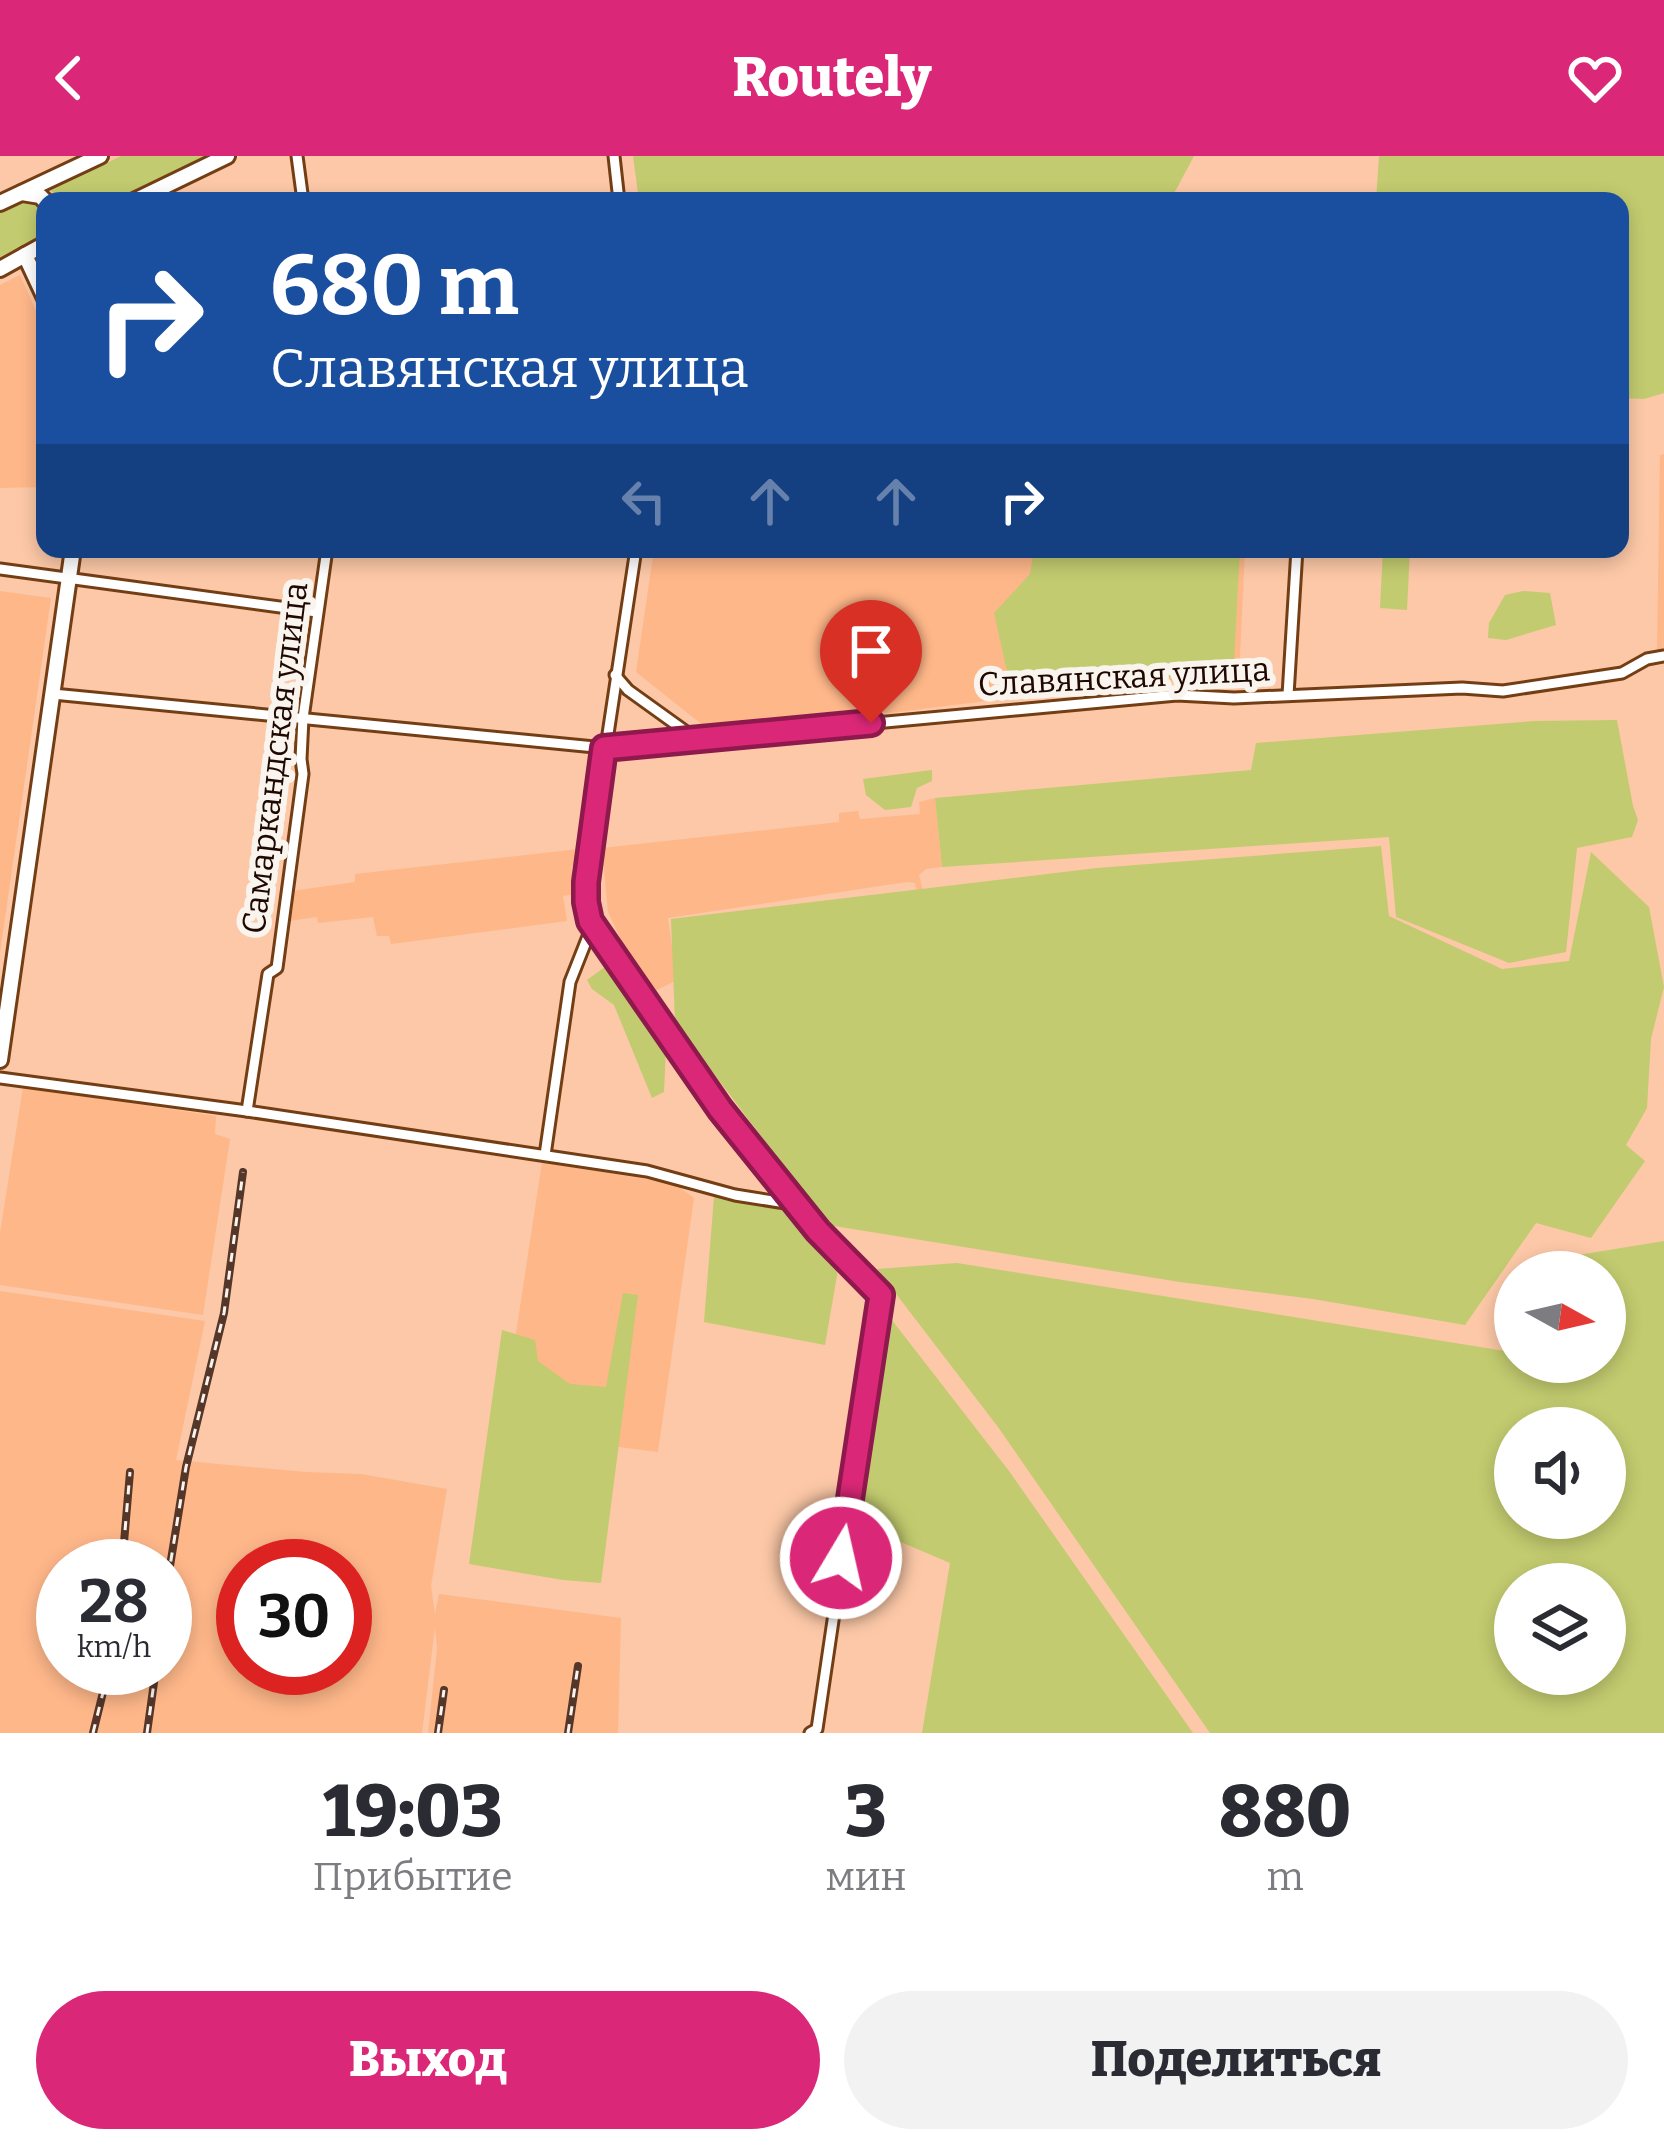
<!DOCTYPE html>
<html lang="ru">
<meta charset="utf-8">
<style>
:root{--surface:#fff;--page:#f2f2f3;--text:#2b2b33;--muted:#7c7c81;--accent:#db2777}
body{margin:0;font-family:Bitter,serif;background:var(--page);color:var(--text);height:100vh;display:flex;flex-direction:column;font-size:45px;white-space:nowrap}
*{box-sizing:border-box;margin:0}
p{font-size:39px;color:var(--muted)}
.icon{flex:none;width:66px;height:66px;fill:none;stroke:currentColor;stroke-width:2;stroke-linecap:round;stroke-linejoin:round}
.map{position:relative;height:1577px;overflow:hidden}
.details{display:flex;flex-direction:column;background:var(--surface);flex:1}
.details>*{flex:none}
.hud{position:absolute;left:36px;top:36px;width:1593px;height:366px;border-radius:24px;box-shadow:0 6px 18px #0003;background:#1a4fa0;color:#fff;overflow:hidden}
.needle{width:78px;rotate:98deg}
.fabs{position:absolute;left:1494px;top:1095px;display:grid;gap:24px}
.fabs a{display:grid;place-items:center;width:132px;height:132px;border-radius:50%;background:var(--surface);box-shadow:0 6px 18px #0003;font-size:60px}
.speed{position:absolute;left:36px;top:1383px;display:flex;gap:24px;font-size:60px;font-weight:700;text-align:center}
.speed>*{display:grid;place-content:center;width:156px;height:156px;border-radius:50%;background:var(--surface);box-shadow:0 6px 18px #0003;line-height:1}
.speed small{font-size:30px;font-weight:400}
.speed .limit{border:18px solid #d22;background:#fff;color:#111}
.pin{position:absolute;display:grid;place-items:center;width:102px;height:102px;color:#fff;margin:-123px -51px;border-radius:50% 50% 50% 0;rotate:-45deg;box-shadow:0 0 12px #0007}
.pin .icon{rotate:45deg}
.me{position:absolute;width:132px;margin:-66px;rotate:9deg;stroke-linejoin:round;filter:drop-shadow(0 0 9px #0008)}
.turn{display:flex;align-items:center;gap:42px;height:252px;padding:0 36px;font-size:54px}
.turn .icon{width:156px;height:156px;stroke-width:2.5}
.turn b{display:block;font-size:84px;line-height:102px}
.lanes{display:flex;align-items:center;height:114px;padding:0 36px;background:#0003;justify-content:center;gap:60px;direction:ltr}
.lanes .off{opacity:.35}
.eta{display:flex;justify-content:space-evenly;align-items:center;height:204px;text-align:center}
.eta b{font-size:72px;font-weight:800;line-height:84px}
.primary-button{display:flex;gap:24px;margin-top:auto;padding:24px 36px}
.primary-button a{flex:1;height:138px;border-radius:72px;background:var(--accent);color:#fff;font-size:48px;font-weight:800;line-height:138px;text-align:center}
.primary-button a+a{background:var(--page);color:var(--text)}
header{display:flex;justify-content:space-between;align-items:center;height:156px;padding:0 36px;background:var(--accent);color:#fff;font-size:54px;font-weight:800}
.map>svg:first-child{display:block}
.built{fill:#feb789;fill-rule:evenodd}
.green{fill:#c2cb6f;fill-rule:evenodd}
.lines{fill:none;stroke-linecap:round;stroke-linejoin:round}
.street-casing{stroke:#743e15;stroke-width:15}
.secondary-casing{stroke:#743e15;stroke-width:20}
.street{stroke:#fff;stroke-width:9}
.secondary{stroke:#fff;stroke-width:14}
.rail-casing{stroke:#553729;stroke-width:8}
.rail{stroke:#faf4ef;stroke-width:3;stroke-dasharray:9;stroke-linecap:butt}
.route-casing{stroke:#8e194d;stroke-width:30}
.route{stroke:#db2777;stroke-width:21}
.labels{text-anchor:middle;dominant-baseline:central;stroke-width:12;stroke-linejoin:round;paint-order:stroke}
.street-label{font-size:33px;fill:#1e0800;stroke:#faf4ef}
</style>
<header><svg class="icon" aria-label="back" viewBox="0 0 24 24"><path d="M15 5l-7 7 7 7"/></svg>Routely<svg class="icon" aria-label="heart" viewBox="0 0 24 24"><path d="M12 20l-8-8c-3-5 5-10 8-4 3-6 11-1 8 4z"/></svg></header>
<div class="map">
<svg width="1664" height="1577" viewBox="0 0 1664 1577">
<rect width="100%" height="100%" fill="#fcc8a7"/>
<g class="built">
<polygon points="20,119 45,175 45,331 0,332 0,129"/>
<polygon points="1664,298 1664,494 1657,495 1660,299"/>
<polygon points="654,393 1245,393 1239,522 1082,533 890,557 848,554 705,571 636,516"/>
<polygon points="0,435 51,442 0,797"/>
<polygon points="935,642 942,711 926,713 919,719 923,735 917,736 915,727 907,726 668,762 677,824 647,839 608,756 602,692 839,666 839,657 858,655 860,663 920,658 919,646"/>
<polygon points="579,693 578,709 571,711 575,738 563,740 567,765 391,788 389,780 377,780 373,761 318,767 317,761 289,765 288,756 293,755 292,735 355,726 355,718"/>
<polygon points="23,931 216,960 215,978 230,983 203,1159 0,1129 0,1077"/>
<polygon points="542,1006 675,1028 694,1042 658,1296 501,1276"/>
<path d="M 0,1135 L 205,1165 L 176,1304 L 306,1316 L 361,1318 L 447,1333 L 431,1430 L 435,1458 L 439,1438 L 621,1462 L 618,1577 L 428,1577 L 437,1493 L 435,1471 L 422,1577 L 0,1577 ZM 63,1410 L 165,1410 L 165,1512 L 63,1512 ZM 243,1410 L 345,1410 L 345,1512 L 243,1512 Z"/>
</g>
<g class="green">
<polygon points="121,0 212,0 112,45 61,45 50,34"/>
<polygon points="633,0 1194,0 1170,45 639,45"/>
<polygon points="1379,0 1664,0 1664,237 1644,243 1620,242 1620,45 1376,45"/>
<polygon points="25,40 35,42 45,53 45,78 0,101 0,54"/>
<polygon points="1034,393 1240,393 1234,505 1167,522 1010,529 994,457 1030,418"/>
<polygon points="1383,393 1410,393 1407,454 1380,452"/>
<polygon points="1523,435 1550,437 1556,469 1506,484 1488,482 1489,467 1505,439"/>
<polygon points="1617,564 1633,650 1638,664 1632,681 1577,692 1566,796 1509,807 1396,761 1389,681 942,711 935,642 1251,614 1256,587 1535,565"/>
<polygon points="932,614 932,625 917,632 911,651 885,654 866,639 863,623"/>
<polygon points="1381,690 1389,760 1502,813 1569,805 1591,696 1649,751 1664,831 1651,883 1647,952 1626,989 1645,1005 1591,1082 1536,1067 1465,1169 1313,1143 1180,1126 828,1069 675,866 671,763 1097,712"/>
<polygon points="609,808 666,892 664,936 652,942 614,849 592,833 587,824"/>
<polygon points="714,1041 799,1055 839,1108 825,1189 704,1166"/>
<path d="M 1664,1085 L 1664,1577 L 1210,1577 L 998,1271 L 877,1113 L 957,1107 L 1505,1195 L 1515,1160 L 1515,1206 L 1605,1206 L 1605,1116 L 1527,1116 L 1529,1107 ZM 1515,1272 L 1605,1272 L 1605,1362 L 1515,1362 ZM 1515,1428 L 1605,1428 L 1605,1518 L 1515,1518 Z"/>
<polygon points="623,1137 638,1139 601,1427 563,1424 469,1408 502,1174 535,1184 538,1205 570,1228 606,1231"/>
<polygon points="888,1159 1009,1315 1193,1577 922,1577 950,1407 856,1367 881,1175"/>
</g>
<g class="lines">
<defs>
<g id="street">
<polyline points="297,0 303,45"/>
<polyline points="614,0 619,45"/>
<polyline points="0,413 317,456"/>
<polyline points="615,519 628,534 692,580 701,583"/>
<polyline points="53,538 605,592 1177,539 1234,542 1462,532 1503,535 1622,517 1647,503 1664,500"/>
<polyline points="1288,539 1297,393"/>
<polyline points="590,765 720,953 818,1075 881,1139 817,1573 810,1577"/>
<polyline points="0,922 247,955 647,1015 735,1039 798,1049"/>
<polyline points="247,955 268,818 277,812 303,618 301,603 303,562 327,393"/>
<polyline points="545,999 570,826 589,778 590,765 586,742 588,710 636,393"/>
</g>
<g id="secondary">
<polyline points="22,37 40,40 45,45"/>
<polyline points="134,45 227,0"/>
<polyline points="0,47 100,0"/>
<polyline points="25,99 45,142"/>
<polyline points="0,113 45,88"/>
<polyline points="0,904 73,393"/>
</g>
</defs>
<use href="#street" class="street-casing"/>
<use href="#secondary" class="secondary-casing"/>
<use href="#street" class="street"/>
<use href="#secondary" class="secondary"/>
<defs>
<g id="rail">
<polyline points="122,1410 130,1316"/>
<polyline points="165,1441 186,1311 224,1157 243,1016"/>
<polyline points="93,1577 109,1512"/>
<polyline points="147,1577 156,1512"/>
<polyline points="438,1577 444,1534"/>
<polyline points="568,1577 578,1510"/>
</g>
</defs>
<use href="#rail" class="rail-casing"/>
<use href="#rail" class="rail"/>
</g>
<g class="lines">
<defs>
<polyline id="route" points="841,1402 881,1139 818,1075 720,953 590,765 586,746 586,726 604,592 871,567"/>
</defs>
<use href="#route" class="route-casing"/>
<use href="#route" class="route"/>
</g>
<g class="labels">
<g class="street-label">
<text transform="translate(1124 521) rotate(-3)">Славянская улица</text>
<text transform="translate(275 602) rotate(-83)">Самаркандская улица</text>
</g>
</g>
</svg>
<div class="fabs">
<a><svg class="needle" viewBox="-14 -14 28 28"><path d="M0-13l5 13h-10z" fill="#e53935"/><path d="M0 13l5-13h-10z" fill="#7c7c81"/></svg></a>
<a><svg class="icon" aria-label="sound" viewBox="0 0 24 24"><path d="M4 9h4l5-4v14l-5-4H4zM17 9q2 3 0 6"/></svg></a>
<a><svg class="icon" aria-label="layers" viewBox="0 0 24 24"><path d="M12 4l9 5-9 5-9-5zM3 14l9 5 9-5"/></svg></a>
</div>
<div class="speed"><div>28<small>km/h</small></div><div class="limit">30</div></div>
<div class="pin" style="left:871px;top:567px;background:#d93025"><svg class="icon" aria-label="arrive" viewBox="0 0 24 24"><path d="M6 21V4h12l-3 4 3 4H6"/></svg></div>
<svg class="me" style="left:841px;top:1402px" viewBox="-20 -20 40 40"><circle r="17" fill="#db2777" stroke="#fff" stroke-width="3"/><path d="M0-11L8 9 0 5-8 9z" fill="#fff"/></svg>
<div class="hud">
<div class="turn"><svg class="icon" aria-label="right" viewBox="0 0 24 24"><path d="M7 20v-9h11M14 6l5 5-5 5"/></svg><div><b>680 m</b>Славянская улица</div></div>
<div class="lanes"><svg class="icon off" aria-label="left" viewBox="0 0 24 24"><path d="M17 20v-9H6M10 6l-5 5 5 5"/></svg><svg class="icon off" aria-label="ahead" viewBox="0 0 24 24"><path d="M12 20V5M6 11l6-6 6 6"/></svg><svg class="icon off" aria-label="ahead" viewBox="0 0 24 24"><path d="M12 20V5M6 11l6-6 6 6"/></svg><svg class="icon" aria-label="right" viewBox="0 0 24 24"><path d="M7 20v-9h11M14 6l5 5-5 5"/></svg></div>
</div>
</div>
<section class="details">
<div class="eta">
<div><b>19:03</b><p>Прибытие</p></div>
<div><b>3</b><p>мин</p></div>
<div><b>880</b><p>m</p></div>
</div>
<div class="primary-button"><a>Выход</a><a>Поделиться</a></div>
</section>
